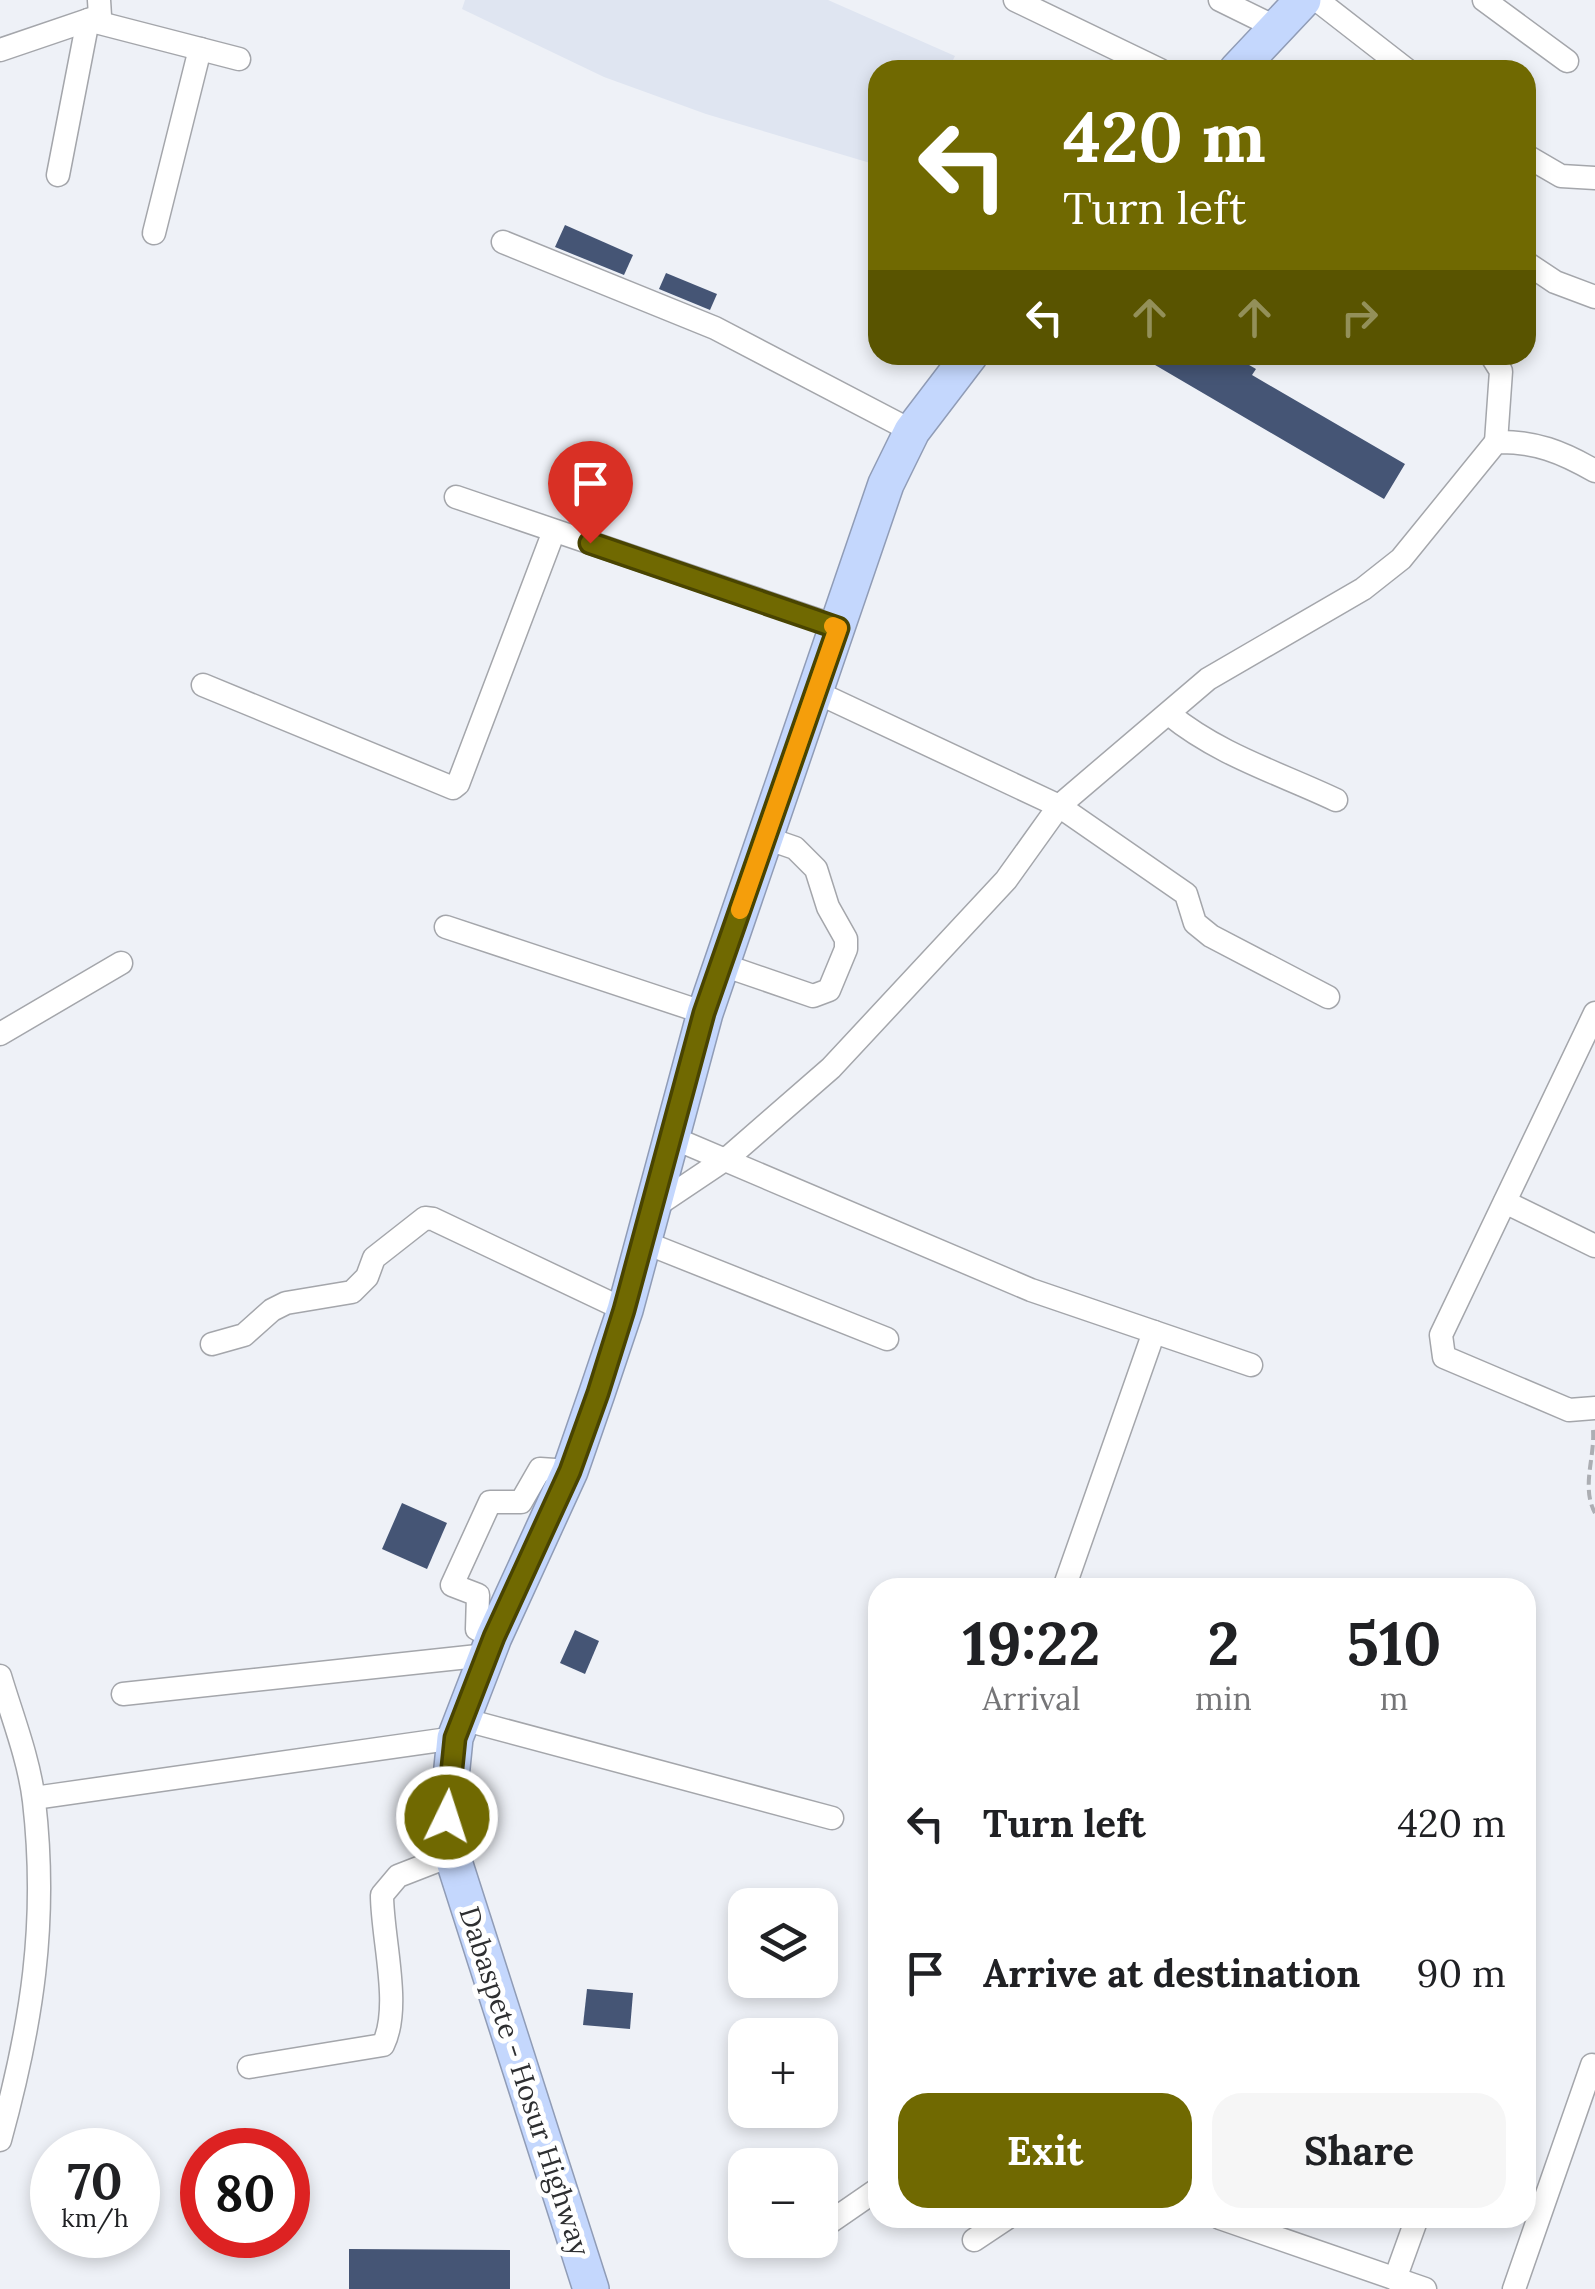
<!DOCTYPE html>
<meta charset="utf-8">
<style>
:root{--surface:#fff;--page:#f6f6f6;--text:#202124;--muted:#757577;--accent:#706901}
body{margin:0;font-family:Lora,serif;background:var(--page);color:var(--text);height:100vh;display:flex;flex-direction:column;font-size:38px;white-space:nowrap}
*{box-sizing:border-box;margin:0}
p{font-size:32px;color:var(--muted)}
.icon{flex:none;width:55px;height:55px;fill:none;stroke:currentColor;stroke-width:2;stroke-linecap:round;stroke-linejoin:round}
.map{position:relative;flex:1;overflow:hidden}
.drawer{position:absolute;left:868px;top:1578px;width:668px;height:650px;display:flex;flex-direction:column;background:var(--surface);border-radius:30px;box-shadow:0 5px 15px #0003}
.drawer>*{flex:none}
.guide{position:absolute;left:868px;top:60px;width:668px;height:305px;border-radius:30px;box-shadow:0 5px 15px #0003;background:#706901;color:#fff;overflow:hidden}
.fabs{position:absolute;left:728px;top:1888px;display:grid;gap:20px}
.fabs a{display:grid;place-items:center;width:110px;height:110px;border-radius:20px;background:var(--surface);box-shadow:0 5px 15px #0003;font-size:50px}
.speed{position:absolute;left:30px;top:2128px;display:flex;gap:20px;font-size:50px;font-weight:700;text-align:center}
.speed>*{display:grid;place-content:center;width:130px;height:130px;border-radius:50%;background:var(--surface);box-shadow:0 5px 15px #0003;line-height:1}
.speed small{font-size:25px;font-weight:400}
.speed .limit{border:15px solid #d22;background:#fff;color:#111}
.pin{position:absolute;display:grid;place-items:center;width:85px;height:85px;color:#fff;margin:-102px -42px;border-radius:50% 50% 50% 0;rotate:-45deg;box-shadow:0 0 10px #0007}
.pin .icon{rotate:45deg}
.me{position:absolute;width:110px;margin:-55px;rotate:4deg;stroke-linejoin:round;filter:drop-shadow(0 0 8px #0008)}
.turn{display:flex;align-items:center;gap:35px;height:210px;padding:0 30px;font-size:45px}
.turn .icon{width:130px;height:130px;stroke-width:2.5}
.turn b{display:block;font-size:70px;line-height:85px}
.lanes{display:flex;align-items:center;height:95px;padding:0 30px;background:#0003;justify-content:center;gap:50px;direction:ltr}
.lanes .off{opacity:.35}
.eta{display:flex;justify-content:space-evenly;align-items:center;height:170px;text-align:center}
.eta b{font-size:60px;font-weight:800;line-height:70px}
.cta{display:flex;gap:20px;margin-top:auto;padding:20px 30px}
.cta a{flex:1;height:115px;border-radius:30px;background:var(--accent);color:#fff;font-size:40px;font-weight:800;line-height:115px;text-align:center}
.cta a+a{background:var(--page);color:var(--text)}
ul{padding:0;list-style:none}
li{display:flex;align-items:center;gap:30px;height:150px;padding:0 30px}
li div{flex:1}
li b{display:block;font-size:38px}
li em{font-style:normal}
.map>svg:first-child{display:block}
.built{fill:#dfe5f1}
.building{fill:#455575}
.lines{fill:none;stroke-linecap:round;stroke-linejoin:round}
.minor-casing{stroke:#a4a6ab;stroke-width:25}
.highway-casing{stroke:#909cb6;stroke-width:38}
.path{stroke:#acaeb3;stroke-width:4;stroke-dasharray:10 5;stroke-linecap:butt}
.minor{stroke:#fff;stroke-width:22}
.highway{stroke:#c4d7fd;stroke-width:35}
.route-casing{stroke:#494401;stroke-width:25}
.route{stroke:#706901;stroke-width:18}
.slow{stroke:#f59e0b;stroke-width:18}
.labels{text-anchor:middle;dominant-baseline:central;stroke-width:10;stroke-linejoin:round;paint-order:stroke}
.street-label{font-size:28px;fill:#2e2f31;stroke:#fff}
</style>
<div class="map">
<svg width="1595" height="2289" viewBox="0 0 1595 2289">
<rect width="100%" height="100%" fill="#eef1f7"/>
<polygon class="built" points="465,0 828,0 955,56 948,70 878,70 877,165 706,114 604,77 462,9"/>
<g class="building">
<polygon points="565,225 633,255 624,275 555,247"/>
<polygon points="666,273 717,294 710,310 659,289"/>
<polygon points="1138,355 1232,355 1256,369 1252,375 1405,464 1384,499"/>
<polygon points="402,1503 447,1523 427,1569 382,1549"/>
<polygon points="575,1630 599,1641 585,1674 560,1663"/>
<polygon points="587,1989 633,1993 630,2029 583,2025"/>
<polygon points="349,2249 510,2250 510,2289 349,2289"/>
</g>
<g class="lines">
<defs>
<g id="minor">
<polyline points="1015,0 1160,70"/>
<polyline points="1220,0 1277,28"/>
<polyline points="1317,0 1407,70"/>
<polyline points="1484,0 1567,61"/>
<polyline points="0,50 100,16 99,0"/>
<polyline points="1525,155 1561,176 1595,178"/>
<polyline points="58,175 88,20 239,59"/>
<polyline points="154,233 200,49"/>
<polyline points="503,242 715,328 912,431"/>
<polyline points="1525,262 1555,282 1595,297"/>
<polyline points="1491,355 1501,371 1496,442"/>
<polyline points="456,497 838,627"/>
<polyline points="203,685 453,788 458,784 554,531"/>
<polyline points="816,692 1059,806 1186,894 1195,923 1211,936 1328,997"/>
<path d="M 1169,714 C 1219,755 1279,773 1336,800"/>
<polyline points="446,927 705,1013"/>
<polyline points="720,964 813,996 829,990 846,949 846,939 828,907 816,869 795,848 766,838"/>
<polyline points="1595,1013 1441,1335 1444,1357 1569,1410 1595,1408"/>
<polyline points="0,1034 121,963"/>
<polyline points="671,1137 1031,1290 1251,1365"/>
<polyline points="1505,1202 1595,1246"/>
<path d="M 651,1209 L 730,1156 L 831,1068 L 1006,880 L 1059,806 L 1208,679 L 1363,589 L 1401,559 L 1496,442 C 1535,441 1562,452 1595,471"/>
<polyline points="641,1241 887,1339"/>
<polyline points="212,1344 244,1335 272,1310 286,1303 352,1292 367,1277 374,1258 425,1218 433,1219 625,1310"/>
<polyline points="1064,1588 1154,1332"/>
<polyline points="494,1637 477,1629 478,1595 452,1585 490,1502 521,1502 540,1469 570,1471"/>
<path d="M 0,1676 C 12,1716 29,1759 34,1801 C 48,1922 32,2024 0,2140"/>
<polyline points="123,1694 487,1655"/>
<polyline points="462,1719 832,1818"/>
<polyline points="34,1798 455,1738"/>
<path d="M 249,2067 L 383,2045 C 402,2007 382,1938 382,1895 L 398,1876 L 452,1855"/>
<polyline points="1220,2218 1425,2289"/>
<polyline points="820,2229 878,2189"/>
<polyline points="974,2240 1007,2218"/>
<polyline points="1395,2279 1417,2218"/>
<polyline points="1514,2289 1592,2065"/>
</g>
<g id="highway">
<polyline points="1237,70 1303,0"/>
<polyline points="591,2289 452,1855 447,1817 455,1738 494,1637 570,1471 597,1393 625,1310 705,1013 886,484 912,431 970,355"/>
</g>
</defs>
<use href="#minor" class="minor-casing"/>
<use href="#highway" class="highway-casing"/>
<path class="path" d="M 1593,1430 C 1595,1458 1581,1487 1595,1513"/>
<use href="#minor" class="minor"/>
<use href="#highway" class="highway"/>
</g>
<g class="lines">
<defs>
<polyline id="route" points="447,1817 455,1738 494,1637 570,1471 598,1393 624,1310 704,1013 838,628 590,543"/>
</defs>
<use href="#route" class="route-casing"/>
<use href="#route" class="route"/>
<polyline class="slow" points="740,910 838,628 833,626"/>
</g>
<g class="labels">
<g class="street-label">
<text transform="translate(525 2081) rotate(72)">Dabaspete - Hosur Highway</text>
</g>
</g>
</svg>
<div class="fabs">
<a><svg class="icon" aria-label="layers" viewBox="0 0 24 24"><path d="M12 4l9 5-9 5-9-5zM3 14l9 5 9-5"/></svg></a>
<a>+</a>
<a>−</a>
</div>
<div class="speed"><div>70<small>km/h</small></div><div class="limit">80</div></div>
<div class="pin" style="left:590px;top:543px;background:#d93025"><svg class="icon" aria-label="arrive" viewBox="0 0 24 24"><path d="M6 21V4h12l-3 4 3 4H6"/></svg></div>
<svg class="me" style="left:447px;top:1817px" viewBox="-20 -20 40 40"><circle r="17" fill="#706901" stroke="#fff" stroke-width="3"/><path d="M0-11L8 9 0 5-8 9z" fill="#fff"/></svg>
<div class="guide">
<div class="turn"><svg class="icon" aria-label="left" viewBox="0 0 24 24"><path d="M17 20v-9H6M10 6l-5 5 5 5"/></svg><div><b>420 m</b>Turn left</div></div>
<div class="lanes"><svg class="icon" aria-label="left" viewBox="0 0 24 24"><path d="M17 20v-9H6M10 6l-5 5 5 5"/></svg><svg class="icon off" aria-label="ahead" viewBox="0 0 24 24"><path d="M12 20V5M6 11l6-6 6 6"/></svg><svg class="icon off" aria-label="ahead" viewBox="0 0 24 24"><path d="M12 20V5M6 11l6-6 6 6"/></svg><svg class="icon off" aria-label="right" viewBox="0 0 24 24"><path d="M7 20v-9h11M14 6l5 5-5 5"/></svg></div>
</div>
<section class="drawer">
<div class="eta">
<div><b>19:22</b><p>Arrival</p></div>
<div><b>2</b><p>min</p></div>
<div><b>510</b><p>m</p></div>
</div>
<ul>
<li><svg class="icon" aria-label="left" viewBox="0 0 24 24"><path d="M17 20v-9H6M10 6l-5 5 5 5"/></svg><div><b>Turn left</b></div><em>420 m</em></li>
<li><svg class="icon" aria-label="arrive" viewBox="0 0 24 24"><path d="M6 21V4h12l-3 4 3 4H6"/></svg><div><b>Arrive at destination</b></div><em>90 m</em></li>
</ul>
<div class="cta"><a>Exit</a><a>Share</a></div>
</section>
</div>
